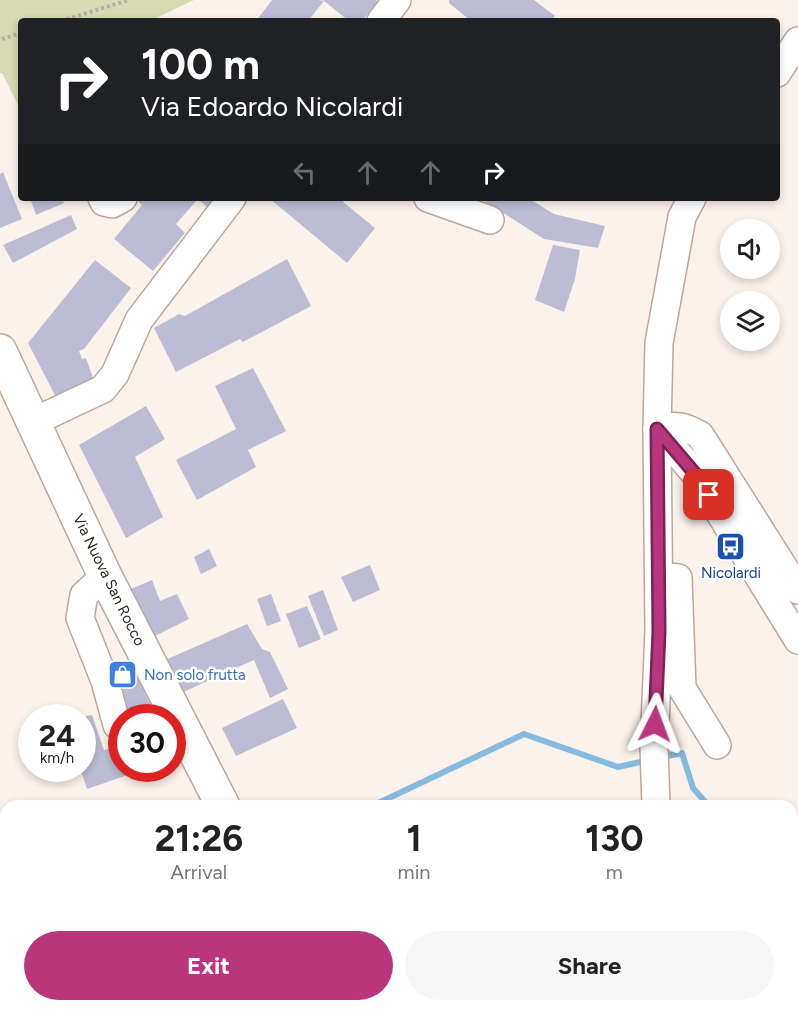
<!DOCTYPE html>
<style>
:root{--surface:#fff;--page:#f6f6f6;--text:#222;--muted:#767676;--accent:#ba367c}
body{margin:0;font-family:Figtree,sans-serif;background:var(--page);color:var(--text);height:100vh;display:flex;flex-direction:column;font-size:22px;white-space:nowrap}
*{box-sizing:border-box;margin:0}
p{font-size:20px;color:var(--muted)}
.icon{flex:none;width:33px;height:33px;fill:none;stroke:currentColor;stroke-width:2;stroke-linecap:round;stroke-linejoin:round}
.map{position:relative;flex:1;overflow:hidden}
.sheet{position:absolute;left:0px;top:800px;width:798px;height:212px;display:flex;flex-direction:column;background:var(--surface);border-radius:18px 18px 0 0;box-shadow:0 3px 9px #0003}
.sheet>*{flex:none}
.banner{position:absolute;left:18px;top:18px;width:762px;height:183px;border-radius:6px;box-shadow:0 3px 9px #0003;background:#202124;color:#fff;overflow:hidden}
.tools{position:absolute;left:720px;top:219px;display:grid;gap:12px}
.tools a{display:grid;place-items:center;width:60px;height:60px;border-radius:50%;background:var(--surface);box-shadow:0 3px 9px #0003;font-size:30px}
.speed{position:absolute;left:18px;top:704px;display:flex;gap:12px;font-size:30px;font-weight:700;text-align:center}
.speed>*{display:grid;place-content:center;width:78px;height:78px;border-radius:50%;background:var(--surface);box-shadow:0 3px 9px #0003;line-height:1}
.speed small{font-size:15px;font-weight:400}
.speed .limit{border:9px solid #d22;background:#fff;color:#111}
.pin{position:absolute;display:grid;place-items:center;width:51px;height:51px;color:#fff;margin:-26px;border-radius:12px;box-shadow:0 3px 9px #0006}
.me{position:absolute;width:66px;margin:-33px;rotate:3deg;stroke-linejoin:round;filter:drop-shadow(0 0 4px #0008)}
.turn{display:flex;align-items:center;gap:21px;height:126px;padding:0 24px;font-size:27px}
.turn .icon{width:78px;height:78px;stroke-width:2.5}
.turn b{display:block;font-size:42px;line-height:51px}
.lanes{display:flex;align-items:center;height:57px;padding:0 24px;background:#0003;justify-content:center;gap:30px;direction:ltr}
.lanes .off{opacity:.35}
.eta{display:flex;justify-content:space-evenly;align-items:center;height:102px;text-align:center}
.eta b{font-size:36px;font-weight:700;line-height:42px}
.primary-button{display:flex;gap:12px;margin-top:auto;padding:12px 24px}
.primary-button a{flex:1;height:69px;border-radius:36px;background:var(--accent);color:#fff;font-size:24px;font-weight:700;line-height:69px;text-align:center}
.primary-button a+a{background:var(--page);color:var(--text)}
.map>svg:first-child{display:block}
.green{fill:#d7dbb3}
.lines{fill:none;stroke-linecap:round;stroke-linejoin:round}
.stream{stroke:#85bbde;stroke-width:6}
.building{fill:#bcbcd4}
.minor-casing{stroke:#bea699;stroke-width:30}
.major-casing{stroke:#bea699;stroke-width:36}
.path{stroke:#b7ada7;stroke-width:4;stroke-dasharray:3 3;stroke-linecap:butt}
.minor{stroke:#fff;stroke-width:27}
.major{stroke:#fff;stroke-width:33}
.route-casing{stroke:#792351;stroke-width:15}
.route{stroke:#ba367c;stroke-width:10}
.labels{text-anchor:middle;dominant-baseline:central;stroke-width:5;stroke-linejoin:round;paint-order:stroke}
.transit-label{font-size:15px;fill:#164399;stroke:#fff}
.street-label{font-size:15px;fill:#2d231e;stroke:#fff}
.shop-label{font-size:15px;fill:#366cbe;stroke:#fff;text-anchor:start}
</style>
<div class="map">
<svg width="798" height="1010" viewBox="0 0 798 1010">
<rect width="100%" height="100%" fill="#fcf2ec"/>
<polygon class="green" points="0,0 194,0 150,21 21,21 21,111 2,73 0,73"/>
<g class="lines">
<g class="stream">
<polyline points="662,757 682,753 693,788 709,806"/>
<polyline points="372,806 524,734 618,767 649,760"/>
<polyline points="792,911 798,919"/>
<polyline points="0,1001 6,1002"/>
</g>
</g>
<g class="building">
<polygon points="272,0 318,0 324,1 308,21 256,21"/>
<polygon points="323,0 376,0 378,2 362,21 349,21"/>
<polygon points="449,0 534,0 555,16 550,21 471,21 449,3"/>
<polygon points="3,172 22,219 0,228 0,174"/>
<polygon points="30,198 62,198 64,203 36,215"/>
<polygon points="135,198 215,198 207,207 198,199 176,224 185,233 153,271 114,239 142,205"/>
<polygon points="269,198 346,198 343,202 375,228 347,263"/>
<polygon points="480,198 528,198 554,214 605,226 598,248 544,239"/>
<polygon points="71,215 77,229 13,263 3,245"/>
<polygon points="553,245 580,250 575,279 564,312 535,300"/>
<polygon points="287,259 311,306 243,342 240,339 176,372 154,328 179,314 185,316"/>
<polygon points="95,260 131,288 84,349 79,351 82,359 86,358 95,384 58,401 28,343"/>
<polygon points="253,368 286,431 248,450 256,467 197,500 176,460 236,429 215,386"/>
<polygon points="146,406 165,439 135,457 163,517 126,538 79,445"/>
<polygon points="209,549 217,566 201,574 194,557"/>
<polygon points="370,565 380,590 353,602 341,577"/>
<polygon points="152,580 160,601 177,594 189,619 155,636 131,589"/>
<polygon points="323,590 338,630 324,636 308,596"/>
<polygon points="271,594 281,621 267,626 257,599"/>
<polygon points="307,606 321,639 299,648 286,614"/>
<polygon points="247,624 262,649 270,652 288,689 270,698 254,660 179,694 163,661"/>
<polygon points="129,659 156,717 125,717 106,666"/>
<polygon points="283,699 297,728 236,756 222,728"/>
<polygon points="92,715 104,750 122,746 122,768 148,768 87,789 80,768 82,768 82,717"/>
<rect x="603" y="1005" width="32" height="5"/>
<polygon points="667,1005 692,1005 691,1010 667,1010"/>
</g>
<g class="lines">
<defs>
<g id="minor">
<polyline points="381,21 397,0"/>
<polyline points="777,73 798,41"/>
<polyline points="102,198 104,202 112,204 123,198"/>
<polyline points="428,198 490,220"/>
<polyline points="33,422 103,389 115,374 139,320 232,198"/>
<polyline points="657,429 697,476 798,640"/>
<path d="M 657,429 C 676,424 684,426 700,435 L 798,590"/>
<polyline points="105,576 84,595 80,618 105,681 117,725"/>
<polyline points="659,576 678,578 682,688 717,745"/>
<polyline points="656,806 654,748 659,631 657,429 659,343 682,217 692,198"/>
<polyline points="731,1005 734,1010"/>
<polyline points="776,1005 780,1010"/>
<polyline points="652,1010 653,1005"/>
</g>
<g id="major">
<polyline points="0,351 105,576 223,806"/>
<polyline points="318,1005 320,1010"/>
</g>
</defs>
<use href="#minor" class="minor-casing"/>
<use href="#major" class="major-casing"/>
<g class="path">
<polyline points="61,21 129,0"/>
<polyline points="2,39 21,33"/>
<polyline points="386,1010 391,1005"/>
</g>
<use href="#minor" class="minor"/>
<use href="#major" class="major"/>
</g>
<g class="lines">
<defs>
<polyline id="route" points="655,724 659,631 657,429 697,476 709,495"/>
</defs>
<use href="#route" class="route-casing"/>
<use href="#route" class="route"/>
</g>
<defs>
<symbol id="bus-square" viewBox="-11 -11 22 22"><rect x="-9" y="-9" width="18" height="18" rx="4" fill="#1a4fb4" stroke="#fff"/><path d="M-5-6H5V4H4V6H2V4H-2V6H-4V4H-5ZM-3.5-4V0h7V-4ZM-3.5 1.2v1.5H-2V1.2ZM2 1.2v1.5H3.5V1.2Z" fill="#fff"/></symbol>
<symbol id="shop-square" viewBox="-11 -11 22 22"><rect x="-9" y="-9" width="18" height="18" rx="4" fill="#3f7fe0" stroke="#fff"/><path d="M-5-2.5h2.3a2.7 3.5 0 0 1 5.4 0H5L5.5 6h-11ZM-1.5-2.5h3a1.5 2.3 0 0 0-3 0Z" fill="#fff"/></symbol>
</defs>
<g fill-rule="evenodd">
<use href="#bus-square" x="714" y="530" width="33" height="33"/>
<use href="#shop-square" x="106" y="658" width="33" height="33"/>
</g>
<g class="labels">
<g class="transit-label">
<text x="731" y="573">Nicolardi</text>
</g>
<g class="street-label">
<text transform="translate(109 580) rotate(64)">Via Nuova San Rocco</text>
</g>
<g class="shop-label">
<text x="144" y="675">Non solo frutta</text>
</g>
</g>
</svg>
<div class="tools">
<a><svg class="icon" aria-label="sound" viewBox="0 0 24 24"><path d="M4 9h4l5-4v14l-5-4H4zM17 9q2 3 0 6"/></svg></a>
<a><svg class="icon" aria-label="layers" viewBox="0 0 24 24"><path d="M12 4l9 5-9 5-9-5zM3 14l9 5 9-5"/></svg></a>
</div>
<div class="speed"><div>24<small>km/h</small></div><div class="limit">30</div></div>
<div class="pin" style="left:709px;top:495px;background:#d93025"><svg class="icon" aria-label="arrive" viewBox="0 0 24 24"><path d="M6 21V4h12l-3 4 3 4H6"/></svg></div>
<svg class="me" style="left:655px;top:724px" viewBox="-20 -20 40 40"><path d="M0-17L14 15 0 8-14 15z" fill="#ba367c" stroke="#fff" stroke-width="4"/></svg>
<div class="banner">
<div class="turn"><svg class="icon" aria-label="right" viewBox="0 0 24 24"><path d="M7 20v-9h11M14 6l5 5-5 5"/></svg><div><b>100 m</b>Via Edoardo Nicolardi</div></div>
<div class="lanes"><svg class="icon off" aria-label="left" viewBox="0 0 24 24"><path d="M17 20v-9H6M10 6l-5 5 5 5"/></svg><svg class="icon off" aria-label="ahead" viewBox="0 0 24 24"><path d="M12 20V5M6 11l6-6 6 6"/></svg><svg class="icon off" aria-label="ahead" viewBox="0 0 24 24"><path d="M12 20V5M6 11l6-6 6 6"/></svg><svg class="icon" aria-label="right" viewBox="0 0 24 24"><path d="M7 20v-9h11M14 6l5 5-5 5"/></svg></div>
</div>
<section class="sheet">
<div class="eta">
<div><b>21:26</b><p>Arrival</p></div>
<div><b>1</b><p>min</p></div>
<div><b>130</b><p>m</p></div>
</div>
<div class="primary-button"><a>Exit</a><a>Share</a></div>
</section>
</div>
